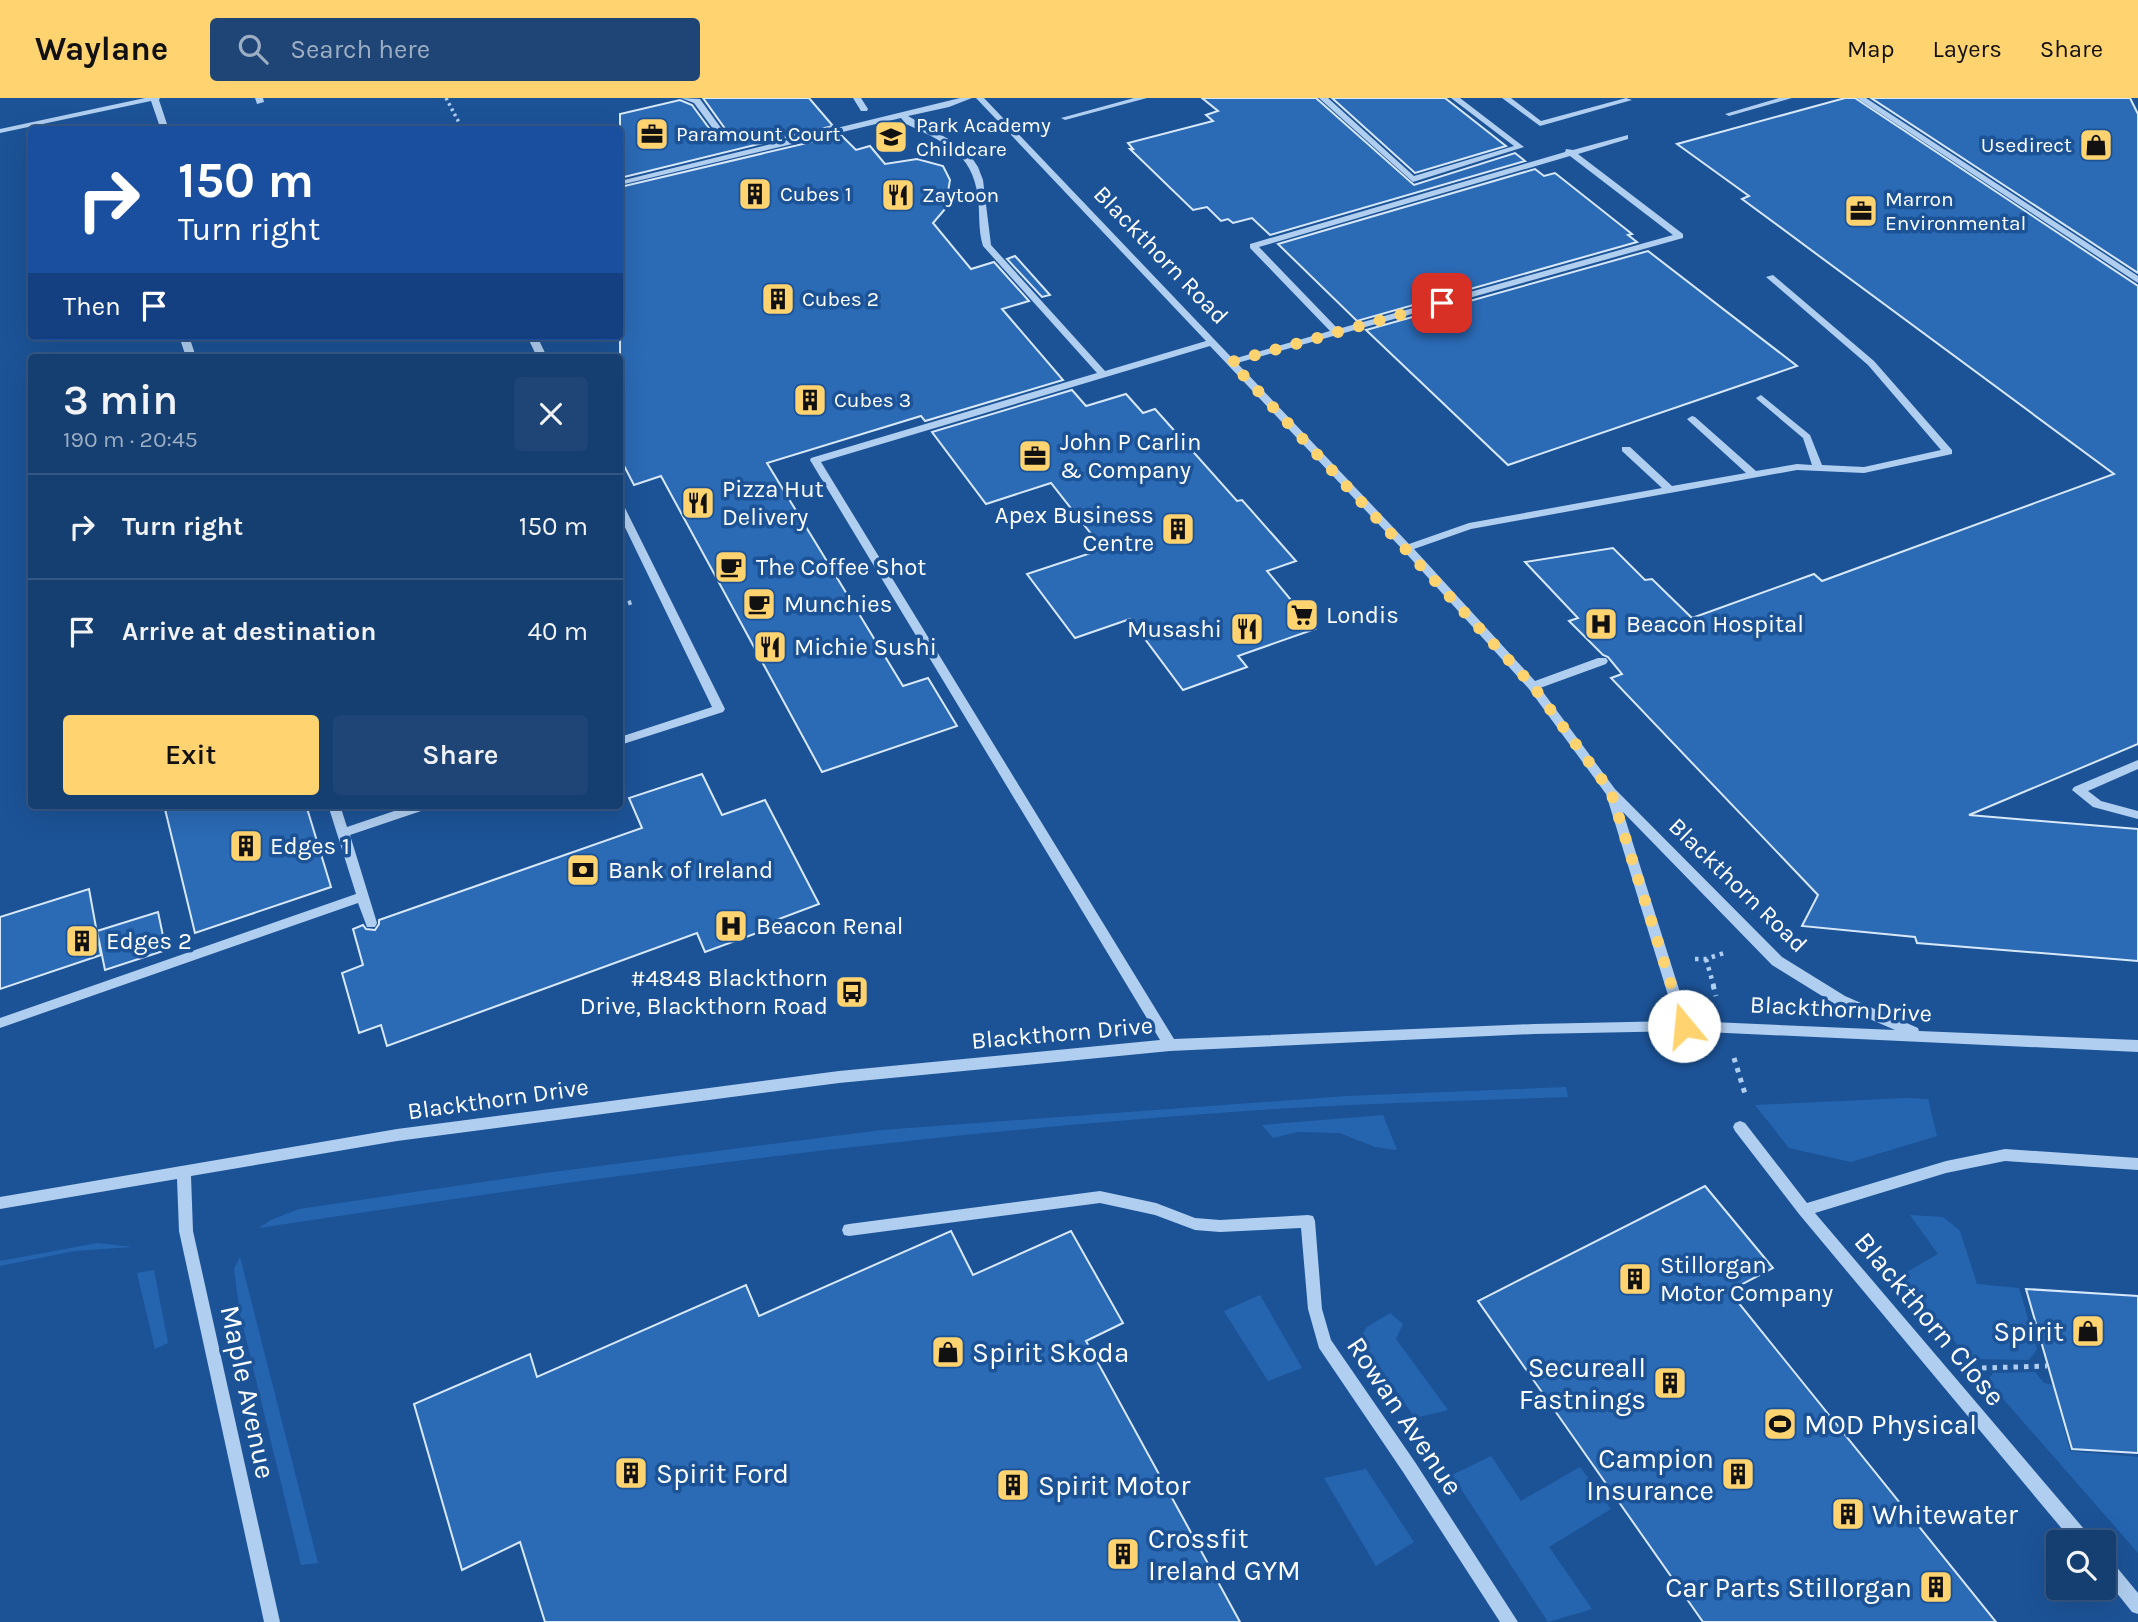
<!DOCTYPE html>
<meta charset="utf-8">
<style>
:root{--surface:#153e71;--page:#1e4576;--text:#f1f3f6;--muted:#9daec3;--line:#345784;--accent:#ffd36f}
body{margin:0;font-family:Karla,sans-serif;background:var(--page);color:var(--text);height:100vh;display:flex;flex-direction:column;font-size:26px;white-space:nowrap}
*{box-sizing:border-box;margin:0}
p{font-size:23px;color:var(--muted)}
.icon{flex:none;width:38px;height:38px;fill:none;stroke:currentColor;stroke-width:2;stroke-linecap:round;stroke-linejoin:round}
.map{position:relative;flex:1;overflow:hidden}
.side{position:absolute;left:28px;top:256px;width:595px;height:455px;display:flex;flex-direction:column;background:var(--surface);border-radius:7px;box-shadow:0 7px 28px #0002,0 0 0 2px var(--line)}
.side>*{flex:none}
.top-card{position:absolute;left:28px;top:28px;width:595px;height:214px;border-radius:7px;box-shadow:0 7px 28px #0002,0 0 0 2px var(--line);background:#1a4fa0;color:#fff;overflow:hidden}
.buttons{position:absolute;left:2046px;top:1432px;display:grid;gap:14px}
.buttons a{display:grid;place-items:center;width:70px;height:70px;border-radius:7px;background:var(--surface);box-shadow:0 7px 28px #0002,0 0 0 2px var(--line);font-size:35px}
.pin{position:absolute;display:grid;place-items:center;width:60px;height:60px;color:#fff;margin:-30px;border-radius:14px;box-shadow:0 4px 10px #0006}
.me{position:absolute;width:77px;margin:-38px;rotate:343deg;stroke-linejoin:round;filter:drop-shadow(0 0 5px #0008)}
.turn{display:flex;align-items:center;gap:24px;height:147px;padding:0 35px;font-size:32px}
.turn .icon{width:91px;height:91px;stroke-width:2.5}
.turn b{display:block;font-size:49px;line-height:60px}
.then{display:flex;align-items:center;height:66px;padding:0 35px;background:#0003;gap:14px;font-size:26px}
.round{display:grid;place-items:center;flex:none;width:74px;height:74px;border-radius:7px;background:var(--page)}
.summary{display:flex;align-items:center;justify-content:space-between;height:119px;padding:0 35px}
h1{font-size:42px;font-weight:600;line-height:52px}
.button{display:flex;gap:14px;margin-top:auto;padding:14px 35px}
.button a{flex:1;height:80px;border-radius:7px;background:var(--accent);color:#111;font-size:28px;font-weight:600;line-height:80px;text-align:center}
.button a+a{background:var(--page);color:var(--text)}
ul{padding:0;list-style:none}
li{display:flex;align-items:center;gap:21px;height:105px;padding:0 35px;border-top:2px solid var(--line)}
li div{flex:1}
li b{display:block;font-size:26px}
li em{font-style:normal}
header{display:flex;align-items:center;gap:42px;box-sizing:border-box;height:98px;padding:0 35px;background:var(--accent);color:#111}
header strong{font-size:33px}
nav{display:flex;gap:38px;margin-inline-start:auto;font-size:24px}
.search{width:490px;height:63px;background:var(--page);display:flex;align-items:center;gap:18px;box-sizing:border-box;padding:0 24px;border-radius:7px;color:var(--muted);font-size:26px}
.map>svg:first-child{display:block}
.green{fill:#2565b0}
.building{fill:#2b6ab5;stroke:#d7e8fb;stroke-width:2}
.lines{fill:none;stroke-linecap:round;stroke-linejoin:round}
.path-far2{stroke:#b0cef0;stroke-width:3.5;stroke-dasharray:2.5 3.5;stroke-linecap:butt}
.path-far1{stroke:#b0cef0;stroke-width:4.5;stroke-dasharray:3.5 5;stroke-linecap:butt}
.path{stroke:#b0cef0;stroke-width:5;stroke-dasharray:4.5 6;stroke-linecap:butt}
.minor{fill:#b0cef0;fill-rule:evenodd}
.route{stroke:#ffd36f;stroke-width:12;stroke-dasharray:0 21.6}
.labels{text-anchor:middle;dominant-baseline:central;stroke-width:7;stroke-linejoin:round;paint-order:stroke}
.far-poi-label{font-size:21px;fill:#fff;stroke:#1c5397;text-anchor:start}
.street-label{font-size:24px;fill:#fff;stroke:#1c5397}
.poi-label{font-size:24px;fill:#fff;stroke:#1c5397;text-anchor:start}
.near-street-label{font-size:28px;fill:#fff;stroke:#1c5397}
.near-poi-label{font-size:28px;fill:#fff;stroke:#1c5397;text-anchor:start}
</style>
<header>
<strong>Waylane</strong>
<div class="search"><svg class="icon" aria-label="search" viewBox="0 0 24 24"><circle cx="10" cy="10" r="6"/><path d="M15 15l6 6"/></svg>Search here</div>
<nav><a>Map</a><a>Layers</a><a>Share</a></nav>
</header>
<div class="map">
<svg width="2138" height="1524" viewBox="0 0 2138 1524">
<rect width="100%" height="100%" fill="#1c5397"/>
<g class="green">
<path d="M 1566,989 L 1568,999 C 1451,1003 1334,1006 1218,1015 C 897,1038 577,1081 259,1130 L 271,1122 L 299,1111 L 545,1075 L 882,1032 L 1347,998 Z"/>
<polygon points="1905,1000 1928,1001 1937,1038 1851,1064 1789,1050 1755,1007"/>
<polygon points="1383,1017 1397,1052 1375,1049 1340,1035 1297,1034 1273,1040 1262,1027"/>
<polygon points="1910,1117 1943,1119 1960,1133 1977,1186 2019,1190 2037,1251 2029,1262 1975,1261 1964,1254 1898,1179 1938,1156"/>
<polygon points="98,1145 132,1149 74,1153 0,1168 0,1163"/>
<polygon points="240,1159 318,1465 301,1467 240,1216 234,1171"/>
<polygon points="154,1172 168,1245 155,1251 137,1175"/>
<polygon points="1260,1197 1302,1270 1268,1283 1224,1213"/>
<polygon points="1390,1215 1403,1226 1396,1241 1448,1312 1415,1320 1362,1243 1362,1236 1367,1229"/>
<polygon points="2035,1274 2044,1285 2053,1287 2070,1353 2138,1359 2138,1455 1991,1287 1990,1279 1993,1275"/>
<polygon points="1491,1358 1521,1403 1580,1369 1611,1411 1549,1449 1592,1511 1548,1524 1452,1377"/>
<polygon points="1366,1371 1414,1444 1376,1468 1324,1380"/>
</g>
<g class="building">
<polygon points="703,0 809,0 833,28 620,80 620,16 680,2 692,7 720,45 730,44 731,39"/>
<polygon points="1202,0 1316,0 1414,87 1515,55 1525,63 1270,137 1252,120 1233,125 1228,121 1221,123 1207,109 1193,112 1130,51 1133,51 1128,45 1213,23 1206,17 1218,13"/>
<polygon points="1332,0 1445,0 1506,48 1415,75"/>
<polygon points="1845,0 1855,0 2138,188 2138,646 1969,717 2138,731 2138,863 1917,845 1915,839 1802,828 1818,797 1611,580 1622,576 1608,559 1603,557 1569,523 1578,520 1525,464 1613,450 1645,482 1652,481 1692,520 1814,476 1822,483 2114,376 1742,101 1749,98 1677,46"/>
<polygon points="1871,0 2130,0 2138,16 2138,175"/>
<polygon points="841,37 856,52 870,48 885,66 917,61 943,68 950,82 945,111 933,125 971,171 994,164 1029,203 1002,211 1063,282 925,323 921,318 767,365 903,588 928,580 957,628 822,674 661,378 634,387 620,360 620,89"/>
<polygon points="1535,71 1544,78 1555,75 1632,136 1628,137 1637,144 1357,223 1278,146"/>
<polygon points="1648,153 1797,268 1508,367 1366,232"/>
<polygon points="1015,158 1050,197 1042,199 1007,161"/>
<polygon points="1072,292 1086,308 1126,296 1143,315 1155,311 1237,403 1242,402 1296,463 1267,473 1315,531 1238,558 1247,569 1183,592 1130,521 1075,540 1027,476 1103,451 1051,385 986,406 932,334"/>
<polygon points="702,676 722,717 765,702 819,806 763,827 765,832 705,854 697,835 387,948 381,927 359,935 342,875 363,867 353,831 363,827 366,831 375,832 379,826 379,822 642,730 629,700"/>
<polygon points="164,707 306,707 331,789 195,835"/>
<polygon points="89,791 101,857 0,891 0,819"/>
<polygon points="158,814 166,852 105,872 97,833"/>
<polygon points="1705,1088 1773,1170 1729,1193 1996,1524 1703,1524 1478,1203"/>
<polygon points="951,1133 973,1177 1071,1133 1123,1225 1086,1243 1240,1524 545,1524 520,1444 462,1472 414,1306 530,1256 537,1279 746,1187 759,1218"/>
<polygon points="2026,1191 2138,1198 2138,1355 2072,1351"/>
</g>
<g class="lines">
<polyline class="path-far2" points="446,0 463,32"/>
<g class="path-far1">
<polyline points="620,508 632,504"/>
<polyline points="1695,861 1706,861 1724,855"/>
<polyline points="1706,861 1714,889"/>
</g>
<g class="path">
<polyline points="1713,887 1716,898"/>
<polyline points="1734,960 1746,999"/>
<polyline points="1982,1270 2047,1268"/>
</g>
<g class="minor">
<polygon points="145,0 160,0 159,2 169,32 161,32 151,3 0,35 0,31"/>
<polygon points="255,0 263,0 264,4 257,6"/>
<polygon points="681,0 700,1 729,41 728,43 722,43 694,5"/>
<polygon points="853,0 861,0 868,11 867,13 861,13"/>
<path d="M 960,0 L 972,0 L 949,9 L 908,18 L 950,42 L 970,57 L 978,69 L 983,82 L 991,147 L 1105,273 L 1206,243 L 976,0 L 984,0 L 1233,261 L 1330,233 L 1250,150 L 1250,146 L 1565,54 L 1566,51 L 1573,52 L 1628,37 L 1628,41 L 1578,56 L 1683,136 L 1683,140 L 1237,265 L 1409,446 L 1469,425 L 1662,390 L 1622,353 L 1622,349 L 1630,349 L 1672,388 L 1746,375 L 1689,323 L 1687,321 L 1692,318 L 1695,319 L 1756,373 L 1797,366 L 1812,367 L 1803,340 L 1758,302 L 1756,300 L 1761,297 L 1810,337 L 1822,367 L 1864,369 L 1941,352 L 1868,267 L 1766,179 L 1773,177 L 1874,263 L 1952,352 L 1952,356 L 1864,375 L 1797,372 L 1471,431 L 1414,451 L 1535,583 L 1598,560 L 1606,560 L 1608,563 L 1606,566 L 1540,590 L 1615,691 L 1782,859 L 1845,898 L 1918,930 L 1919,933 L 2138,942 L 2138,954 L 1684,933 L 1534,936 L 1170,953 L 839,985 L 397,1043 L 191,1078 L 193,1133 L 280,1524 L 264,1524 L 179,1133 L 177,1081 L 0,1111 L 0,1099 L 397,1031 L 839,973 L 1160,942 L 810,362 L 811,360 L 1097,275 L 983,148 C 978,132 980,116 978,99 C 972,53 943,44 906,26 L 901,20 L 620,87 L 620,83 ZM 1570,58 L 1673,137 L 1338,231 L 1259,149 ZM 1210,248 L 1403,452 L 1529,591 L 1606,696 L 1676,923 L 1534,926 L 1174,941 L 821,364 ZM 1623,714 L 1772,867 L 1835,906 L 1895,932 L 1689,923 Z"/>
<polygon points="1134,0 1147,0 1065,22 1061,20"/>
<polygon points="1319,0 1328,0 1414,78 1514,48 1451,0 1460,0 1524,49 1413,84"/>
<polygon points="1502,0 1511,0 1541,23 1626,0 1632,2 1540,28"/>
<polygon points="1779,0 1792,0 1729,18 1725,16"/>
<polygon points="1857,0 1866,0 2138,178 2138,185"/>
<polygon points="179,238 189,238 196,259 186,259"/>
<polygon points="527,238 537,238 547,259 537,259"/>
<polygon points="620,407 625,410 725,611 723,614 620,647 620,639 712,609 620,419"/>
<polygon points="2138,662 2138,671 2088,693 2101,703 2138,713 2138,721 2093,709 2072,692 2074,689"/>
<polygon points="328,707 340,707 347,729 412,707 432,707 430,710 350,737 377,825 375,829 367,829 358,805 0,930 0,920 356,796"/>
<polygon points="1740,1023 1745,1025 1807,1105 1946,1063 2005,1051 2138,1060 2138,1072 2005,1063 1946,1075 1815,1115 2090,1438 2092,1444 2073,1444 1799,1116 1735,1033 1733,1029 1735,1025"/>
<polygon points="1100,1093 1156,1105 1195,1120 1220,1122 1308,1117 1313,1118 1315,1123 1322,1211 1331,1242 1415,1364 1518,1524 1500,1524 1403,1374 1319,1250 1308,1211 1301,1130 1220,1134 1195,1132 1155,1117 1100,1105 849,1138 844,1137 842,1132 844,1127 849,1126"/>
<polygon points="2104,1459 2110,1461 2138,1495 2138,1516 2132,1514 2104,1479"/>
</g>
</g>
<g class="lines">
<polyline class="route" points="1442,205 1231,264 1533,588 1611,694 1684,928"/>
</g>
<defs>
<symbol id="office-square" viewBox="-11 -11 22 22"><rect x="-9" y="-9" width="18" height="18" rx="4" fill="#ffd36f" stroke="#1c5397"/><path d="M-6-3h4V-5.5h4V-3h4V5H-6ZM-1-4.5V-3h2v-1.5ZM-6 0V1H6V0Z" fill="#111"/></symbol>
<symbol id="school-square" viewBox="-11 -11 22 22"><rect x="-9" y="-9" width="18" height="18" rx="4" fill="#ffd36f" stroke="#1c5397"/><path d="M0-5L7-2L0 1L-7-2ZM-4 1L0 2.5L4 1V4Q0 6-4 4Z" fill="#111"/></symbol>
<symbol id="shop-square" viewBox="-11 -11 22 22"><rect x="-9" y="-9" width="18" height="18" rx="4" fill="#ffd36f" stroke="#1c5397"/><path d="M-5-2.5h2.3a2.7 3.5 0 0 1 5.4 0H5L5.5 6h-11ZM-1.5-2.5h3a1.5 2.3 0 0 0-3 0Z" fill="#111"/></symbol>
<symbol id="building-square" viewBox="-11 -11 22 22"><rect x="-9" y="-9" width="18" height="18" rx="4" fill="#ffd36f" stroke="#1c5397"/><path d="M-4-6H4V6H1V3H-1V6H-4ZM-2.5-4.3h1.7v1.8h-1.7ZM.8-4.3h1.7v1.8H.8ZM-2.5-1h1.7V.8h-1.7ZM.8-1h1.7V.8H.8Z" fill="#111"/></symbol>
<symbol id="restaurant-square" viewBox="-11 -11 22 22"><rect x="-9" y="-9" width="18" height="18" rx="4" fill="#ffd36f" stroke="#1c5397"/><path d="M-5-6h1v4h1v-4h1v4h1v-4h1v5L-1.5 .5V6h-2V.5L-5-1ZM5-6V6H3V1.5H1.5Q1.5-4 5-6Z" fill="#111"/></symbol>
<symbol id="cafe-square" viewBox="-11 -11 22 22"><rect x="-9" y="-9" width="18" height="18" rx="4" fill="#ffd36f" stroke="#1c5397"/><path d="M-5.5-4.5H6V0H3Q3 3.5 0 3.5H-2.5Q-5.5 3.5-5.5 0ZM3-3.2v2h1.7v-2ZM-6 4.5H4V6H-6Z" fill="#111"/></symbol>
<symbol id="supermarket-square" viewBox="-11 -11 22 22"><rect x="-9" y="-9" width="18" height="18" rx="4" fill="#ffd36f" stroke="#1c5397"/><path d="M-6-5.5h2.5l.6 2H6L4.5 2H-2.5L-4.4-4H-6ZM-1.5 3.2a1.3 1.3 0 1 0 .1 0ZM3 3.2a1.3 1.3 0 1 0 .1 0Z" fill="#111"/></symbol>
<symbol id="hospital-square" viewBox="-11 -11 22 22"><rect x="-9" y="-9" width="18" height="18" rx="4" fill="#ffd36f" stroke="#1c5397"/><path d="M-5-5h3v3.5h4V-5h3V5h-3V1.5h-4V5h-3Z" fill="#111"/></symbol>
<symbol id="bank-square" viewBox="-11 -11 22 22"><rect x="-9" y="-9" width="18" height="18" rx="4" fill="#ffd36f" stroke="#1c5397"/><path d="M-6-4H6V4H-6ZM0-2.3a2.3 2.3 0 1 0 0 4.6a2.3 2.3 0 1 0 0-4.6Z" fill="#111"/></symbol>
<symbol id="bus-square" viewBox="-11 -11 22 22"><rect x="-9" y="-9" width="18" height="18" rx="4" fill="#ffd36f" stroke="#1c5397"/><path d="M-5-6H5V4H4V6H2V4H-2V6H-4V4H-5ZM-3.5-4V0h7V-4ZM-3.5 1.2v1.5H-2V1.2ZM2 1.2v1.5H3.5V1.2Z" fill="#111"/></symbol>
<symbol id="stadium-square" viewBox="-11 -11 22 22"><rect x="-9" y="-9" width="18" height="18" rx="4" fill="#ffd36f" stroke="#1c5397"/><path d="M0-5a6.5 5 0 1 0 0 10a6.5 5 0 1 0 0-10ZM-3.5-1.8h7v3.6h-7Z" fill="#111"/></symbol>
</defs>
<g fill-rule="evenodd">
<use href="#office-square" x="633" y="17" width="38" height="38"/>
<use href="#school-square" x="872" y="20" width="38" height="38"/>
<use href="#shop-square" x="2077" y="28" width="38" height="38"/>
<use href="#building-square" x="736" y="77" width="38" height="38"/>
<use href="#restaurant-square" x="879" y="78" width="38" height="38"/>
<use href="#office-square" x="1842" y="94" width="38" height="38"/>
<use href="#building-square" x="759" y="182" width="38" height="38"/>
<use href="#building-square" x="791" y="283" width="38" height="38"/>
<use href="#office-square" x="1016" y="339" width="38" height="38"/>
<use href="#restaurant-square" x="679" y="386" width="38" height="38"/>
<use href="#building-square" x="1159" y="412" width="38" height="38"/>
<use href="#cafe-square" x="712" y="450" width="38" height="38"/>
<use href="#cafe-square" x="740" y="487" width="38" height="38"/>
<use href="#supermarket-square" x="1283" y="498" width="38" height="38"/>
<use href="#hospital-square" x="1582" y="507" width="38" height="38"/>
<use href="#restaurant-square" x="1228" y="512" width="38" height="38"/>
<use href="#restaurant-square" x="751" y="530" width="38" height="38"/>
<use href="#building-square" x="227" y="729" width="38" height="38"/>
<use href="#bank-square" x="564" y="753" width="38" height="38"/>
<use href="#hospital-square" x="712" y="809" width="38" height="38"/>
<use href="#building-square" x="63" y="824" width="38" height="38"/>
<use href="#bus-square" x="833" y="875" width="38" height="38"/>
<use href="#building-square" x="1616" y="1162" width="38" height="38"/>
<use href="#shop-square" x="2069" y="1214" width="38" height="38"/>
<use href="#shop-square" x="929" y="1235" width="38" height="38"/>
<use href="#building-square" x="1651" y="1266" width="38" height="38"/>
<use href="#stadium-square" x="1761" y="1307" width="38" height="38"/>
<use href="#building-square" x="612" y="1356" width="38" height="38"/>
<use href="#building-square" x="1719" y="1357" width="38" height="38"/>
<use href="#building-square" x="994" y="1368" width="38" height="38"/>
<use href="#building-square" x="1829" y="1397" width="38" height="38"/>
<use href="#building-square" x="1104" y="1437" width="38" height="38"/>
<use href="#building-square" x="1917" y="1470" width="38" height="38"/>
</g>
<g class="labels">
<g class="far-poi-label">
<text x="916" y="27">Park Academy<tspan x="916" dy="24">Childcare</tspan></text>
<text x="676" y="36">Paramount Court</text>
<text x="2072" y="47" text-anchor="end">Usedirect</text>
<text x="780" y="96">Cubes 1</text>
<text x="922" y="97">Zaytoon</text>
<text x="1885" y="101">Marron<tspan x="1885" dy="24">Environmental</tspan></text>
<text x="802" y="201">Cubes 2</text>
<text x="834" y="302">Cubes 3</text>
</g>
<g class="street-label">
<text transform="translate(1161 157) rotate(46)">Blackthorn Road</text>
<text transform="translate(1738 787) rotate(44)">Blackthorn Road</text>
<text transform="translate(1841 911) rotate(3)">Blackthorn Drive</text>
<text transform="translate(1062 935) rotate(-5)">Blackthorn Drive</text>
<text transform="translate(498 1001) rotate(-8)">Blackthorn Drive</text>
</g>
<g class="poi-label">
<text x="1060" y="344">John P Carlin<tspan x="1060" dy="28">&amp; Company</tspan></text>
<text x="722" y="391">Pizza Hut<tspan x="722" dy="28">Delivery</tspan></text>
<text x="1154" y="417" text-anchor="end">Apex Business<tspan x="1154" dy="28">Centre</tspan></text>
<text x="756" y="469">The Coffee Shot</text>
<text x="784" y="506">Munchies</text>
<text x="1326" y="517">Londis</text>
<text x="1626" y="526">Beacon Hospital</text>
<text x="1222" y="531" text-anchor="end">Musashi</text>
<text x="794" y="549">Michie Sushi</text>
<text x="270" y="748">Edges 1</text>
<text x="608" y="772">Bank of Ireland</text>
<text x="756" y="828">Beacon Renal</text>
<text x="106" y="843">Edges 2</text>
<text x="828" y="880" text-anchor="end">#4848 Blackthorn<tspan x="828" dy="28">Drive, Blackthorn Road</tspan></text>
<text x="1660" y="1167">Stillorgan<tspan x="1660" dy="28">Motor Company</tspan></text>
</g>
<g class="near-street-label">
<text transform="translate(1930 1221) rotate(50)">Blackthorn Close</text>
<text transform="translate(248 1294) rotate(78)">Maple Avenue</text>
<text transform="translate(1405 1318) rotate(56)">Rowan Avenue</text>
</g>
<g class="near-poi-label">
<text x="2064" y="1233" text-anchor="end">Spirit</text>
<text x="972" y="1254">Spirit Skoda</text>
<text x="1646" y="1269" text-anchor="end">Secureall<tspan x="1646" dy="32">Fastnings</tspan></text>
<text x="1804" y="1326">MOD Physical</text>
<text x="1714" y="1360" text-anchor="end">Campion<tspan x="1714" dy="32">Insurance</tspan></text>
<text x="656" y="1375">Spirit Ford</text>
<text x="1038" y="1387">Spirit Motor</text>
<text x="1872" y="1416">Whitewater</text>
<text x="1148" y="1440">Crossfit<tspan x="1148" dy="32">Ireland GYM</tspan></text>
<text x="1912" y="1489" text-anchor="end">Car Parts Stillorgan</text>
</g>
</g>
</svg>
<div class="buttons">
<a><svg class="icon" aria-label="search" viewBox="0 0 24 24"><circle cx="10" cy="10" r="6"/><path d="M15 15l6 6"/></svg></a>
</div>
<div class="pin" style="left:1442px;top:205px;background:#d93025"><svg class="icon" aria-label="arrive" viewBox="0 0 24 24"><path d="M6 21V4h12l-3 4 3 4H6"/></svg></div>
<svg class="me" style="left:1684px;top:928px" viewBox="-20 -20 40 40"><circle r="19" fill="#fff"/><path d="M0-13L10 11 0 6-10 11z" fill="#ffd36f"/></svg>
<div class="top-card">
<div class="turn"><svg class="icon" aria-label="right" viewBox="0 0 24 24"><path d="M7 20v-9h11M14 6l5 5-5 5"/></svg><div><b>150 m</b>Turn right</div></div>
<div class="then">Then<svg class="icon" aria-label="arrive" viewBox="0 0 24 24"><path d="M6 21V4h12l-3 4 3 4H6"/></svg></div>
</div>
<section class="side">
<div class="summary"><div><h1>3 min</h1><p>190 m · 20:45</p></div><a class="round"><svg class="icon" aria-label="close" viewBox="0 0 24 24"><path d="M6 6l12 12M18 6L6 18"/></svg></a></div>
<ul>
<li><svg class="icon" aria-label="right" viewBox="0 0 24 24"><path d="M7 20v-9h11M14 6l5 5-5 5"/></svg><div><b>Turn right</b></div><em>150 m</em></li>
<li><svg class="icon" aria-label="arrive" viewBox="0 0 24 24"><path d="M6 21V4h12l-3 4 3 4H6"/></svg><div><b>Arrive at destination</b></div><em>40 m</em></li>
</ul>
<div class="button"><a>Exit</a><a>Share</a></div>
</section>
</div>
